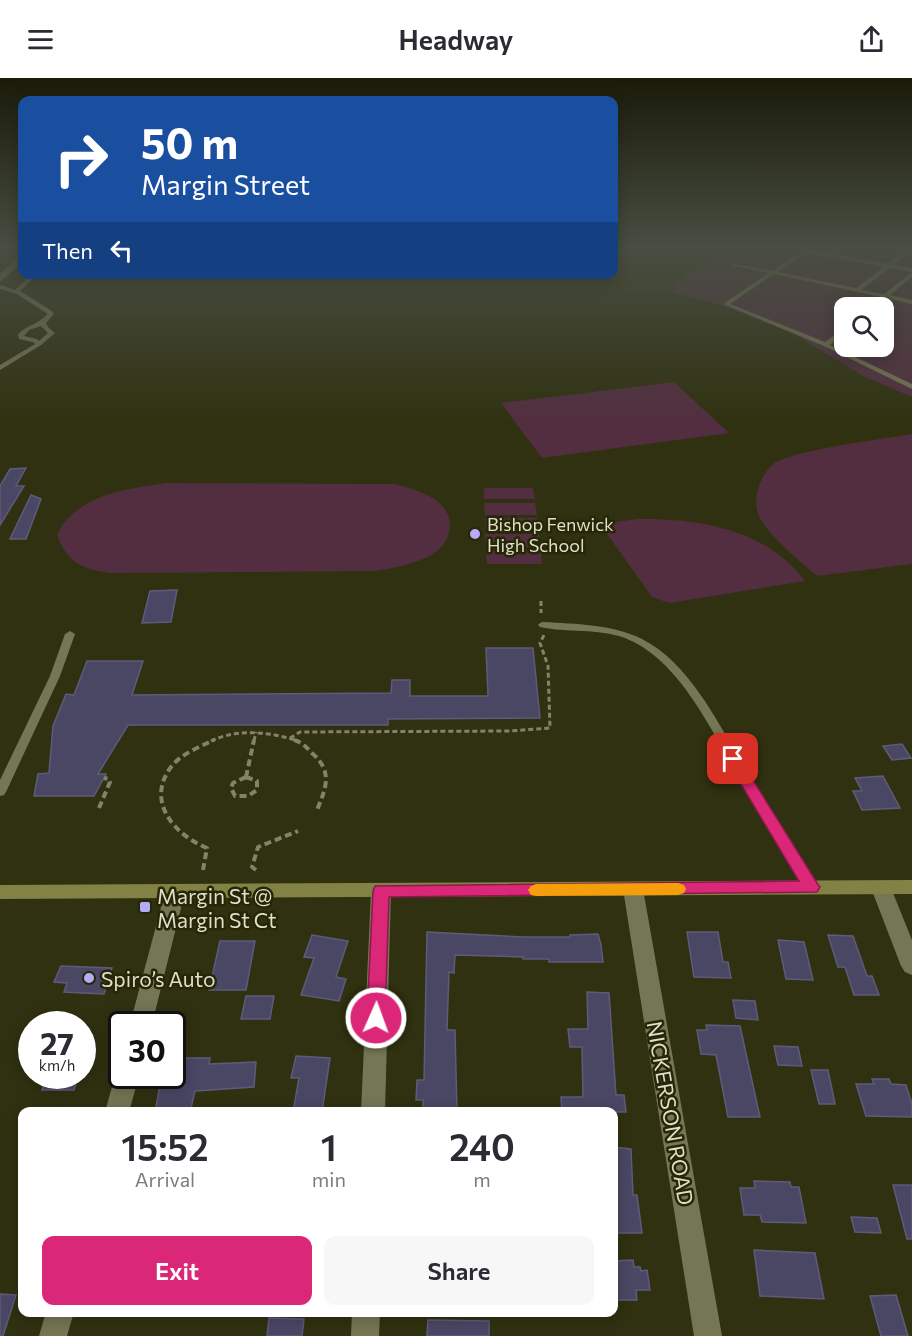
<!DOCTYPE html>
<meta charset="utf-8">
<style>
:root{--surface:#fff;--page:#f7f7f7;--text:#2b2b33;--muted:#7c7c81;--accent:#db2777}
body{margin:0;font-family:Commissioner,sans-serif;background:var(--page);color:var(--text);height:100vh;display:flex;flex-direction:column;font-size:22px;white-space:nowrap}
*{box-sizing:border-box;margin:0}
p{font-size:20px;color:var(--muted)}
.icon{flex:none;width:33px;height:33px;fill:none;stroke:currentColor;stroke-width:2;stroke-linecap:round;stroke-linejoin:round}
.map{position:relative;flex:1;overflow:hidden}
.details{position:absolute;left:18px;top:1029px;width:600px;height:210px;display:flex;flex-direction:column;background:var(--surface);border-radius:12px;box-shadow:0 3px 15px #0003}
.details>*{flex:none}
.hud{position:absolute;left:18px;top:18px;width:600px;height:183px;border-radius:12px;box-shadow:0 3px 15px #0003;background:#1a4fa0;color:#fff;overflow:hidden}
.controls{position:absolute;left:834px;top:219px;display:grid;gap:12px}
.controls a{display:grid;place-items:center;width:60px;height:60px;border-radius:12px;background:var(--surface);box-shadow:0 3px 15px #0003;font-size:30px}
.speed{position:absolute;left:18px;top:933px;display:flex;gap:12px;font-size:30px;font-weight:700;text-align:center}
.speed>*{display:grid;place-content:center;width:78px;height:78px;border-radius:50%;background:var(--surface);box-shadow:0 3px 15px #0003;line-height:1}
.speed small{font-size:15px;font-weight:400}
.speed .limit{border:3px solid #111;border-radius:9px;background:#fff;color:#111}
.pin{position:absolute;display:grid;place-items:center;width:51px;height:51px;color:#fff;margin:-26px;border-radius:12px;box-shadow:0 3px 9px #0006}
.me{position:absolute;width:66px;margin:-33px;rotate:2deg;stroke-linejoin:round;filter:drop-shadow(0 0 4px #0008)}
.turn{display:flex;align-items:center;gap:21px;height:126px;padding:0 24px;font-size:27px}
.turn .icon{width:78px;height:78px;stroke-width:2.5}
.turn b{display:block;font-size:42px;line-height:51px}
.then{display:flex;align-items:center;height:57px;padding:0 24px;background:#0003;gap:12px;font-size:22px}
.eta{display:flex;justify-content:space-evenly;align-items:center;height:102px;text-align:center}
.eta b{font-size:36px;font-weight:600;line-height:42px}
.cta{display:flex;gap:12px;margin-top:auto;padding:12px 24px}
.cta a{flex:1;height:69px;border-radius:12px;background:var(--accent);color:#fff;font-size:24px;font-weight:600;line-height:69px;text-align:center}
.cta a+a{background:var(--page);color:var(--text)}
header{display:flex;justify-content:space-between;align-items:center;height:78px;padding:0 24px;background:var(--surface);font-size:27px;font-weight:600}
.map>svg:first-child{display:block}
.green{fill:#522e40;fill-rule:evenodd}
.building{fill:#4a4765;stroke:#5e5b7a;stroke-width:1.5}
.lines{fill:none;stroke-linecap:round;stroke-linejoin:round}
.path-far1{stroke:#828369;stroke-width:3;stroke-dasharray:5 3;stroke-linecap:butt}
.path{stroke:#828369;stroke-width:4;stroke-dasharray:7 4;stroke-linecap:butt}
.service{fill:#757654;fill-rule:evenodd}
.minor{fill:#757654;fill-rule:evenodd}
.secondary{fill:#828245;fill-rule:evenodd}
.route{fill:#db2777;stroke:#8e194d;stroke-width:1.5}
.slow{fill:#f59e0b}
.poi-dot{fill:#b5acf8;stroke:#272705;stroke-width:2}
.labels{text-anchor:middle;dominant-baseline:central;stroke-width:5;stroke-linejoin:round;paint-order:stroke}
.poi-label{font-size:18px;fill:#dedfcd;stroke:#272705;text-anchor:start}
.near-poi-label{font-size:21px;fill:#dedfcd;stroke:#272705;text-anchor:start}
.near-street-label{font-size:21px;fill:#dedfcd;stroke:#272705}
</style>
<header><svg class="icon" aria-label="menu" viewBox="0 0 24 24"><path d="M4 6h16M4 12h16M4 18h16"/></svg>Headway<svg class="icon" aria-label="share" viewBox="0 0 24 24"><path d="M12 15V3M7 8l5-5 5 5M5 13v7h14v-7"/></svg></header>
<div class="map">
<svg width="912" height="1258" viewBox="0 0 912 1258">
<rect width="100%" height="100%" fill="#303110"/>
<g class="green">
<path d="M 731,169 L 912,169 L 912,319 L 863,298 L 792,255 L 712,224 L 672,215 L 674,206 ZM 844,230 L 884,230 L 884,268 L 844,268 Z"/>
<polygon points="674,304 729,355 542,380 501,325"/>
<path d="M 912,356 L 912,486 L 817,498 C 801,484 768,458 759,438 C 752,422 759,399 772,387 C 790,372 885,361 912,356 Z"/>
<path d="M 167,405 L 394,406 C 418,412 456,422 449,455 C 446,464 441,471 433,476 C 416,486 394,490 375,493 L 110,495 C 83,491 66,485 57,456 C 78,416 126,411 167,405 Z"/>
<polygon points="484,410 533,410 535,421 484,421"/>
<polygon points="484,425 535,425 537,437 485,437"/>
<polygon points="485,440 537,440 539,452 486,452"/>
<path d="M 637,441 C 699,440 766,451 805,503 L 669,525 L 652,519 L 600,446 Z"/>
<polygon points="485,456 539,456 540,469 486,469"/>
<polygon points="486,473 541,473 542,486 487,486"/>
</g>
<g class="building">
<polygon points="26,390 16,408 24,408 0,447 0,408 10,391"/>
<polygon points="31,417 41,421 26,461 10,461"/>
<polygon points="177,512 171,544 142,545 150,513"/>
<polygon points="486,570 533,570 540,640 388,641 388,647 128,647 98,696 106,696 94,718 34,718 38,696 49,695 53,648 66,616 74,617 87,583 143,583 132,617 391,615 392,602 410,602 410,618 488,618"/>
<polygon points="902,666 911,680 892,682 883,668"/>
<polygon points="883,698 900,730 862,732 853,713 862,713 855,700"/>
<polygon points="427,854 522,859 570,859 570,857 598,856 601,867 603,884 549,884 549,881 523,881 523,879 455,877 454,895 449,894 447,952 455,952 457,1034 423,1034 423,1022 416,1022 417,1002 424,1002"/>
<polygon points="687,854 718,854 723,884 728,884 731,900 694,899"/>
<polygon points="312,857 348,863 336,899 346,901 339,923 301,917 314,880 304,879"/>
<polygon points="828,857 853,858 867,898 872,898 879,917 854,917 845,889 838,889"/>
<polygon points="778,862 804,864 813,902 786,901"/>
<polygon points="220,863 255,863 246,912 209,912"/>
<polygon points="61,888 112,890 104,916 64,914 67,905 54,904"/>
<polygon points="587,914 609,915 616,1017 624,1017 626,1034 562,1034 561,1019 583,1019 582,969 570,969 568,951 588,951"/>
<polygon points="246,918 274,918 270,941 241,941"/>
<polygon points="733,922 755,923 758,942 736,940"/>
<polygon points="706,947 740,948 760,1039 728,1039 716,977 701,976 697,952 707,952"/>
<polygon points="774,968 798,969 802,988 778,987"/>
<polygon points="296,978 330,980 322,1034 293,1034 299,1000 291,1000"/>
<polygon points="179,980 210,980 209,986 256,984 254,1009 195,1013 190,1034 155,1034 161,1002 174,1002"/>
<polygon points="811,992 828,992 835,1026 819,1026"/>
<polygon points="47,998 78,998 74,1012 42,1012"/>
<polygon points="872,1001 889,1001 891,1006 906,1007 912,1026 912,1039 866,1038 856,1006 874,1006"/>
<polygon points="614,1069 631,1071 633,1117 637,1117 642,1155 614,1155"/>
<polygon points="754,1103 790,1104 791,1109 799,1109 806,1145 762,1144 760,1137 744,1137 740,1110 755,1110"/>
<polygon points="893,1107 912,1107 912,1161 907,1161"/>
<polygon points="851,1139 877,1140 881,1155 855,1154"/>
<polygon points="754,1172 815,1175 824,1221 760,1218"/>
<polygon points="633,1182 634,1189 640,1189 641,1193 647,1192 650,1212 636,1212 637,1222 614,1222 614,1183"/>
<polygon points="0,1216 16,1217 3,1258 0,1258"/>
<polygon points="896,1217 908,1258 881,1258 870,1218"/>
<polygon points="269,1240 304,1241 302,1258 267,1258"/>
<polygon points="428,1242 489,1243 489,1258 427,1258"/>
</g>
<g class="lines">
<g class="path-far1">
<polyline points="541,523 541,535"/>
<polyline points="290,660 300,654 509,653 550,650 548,588 540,565 544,557"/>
<path d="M 211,663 C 239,650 270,654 298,663"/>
<polyline points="254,663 256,654"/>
</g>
<g class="path">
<path d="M 294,662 C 302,664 307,670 313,676 C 333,694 326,710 317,732"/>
<polygon points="246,699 257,703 257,712 248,718 235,718 231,710 233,705"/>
<polyline points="246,699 254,662"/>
<polyline points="99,730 110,704 109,701 104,700"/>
<path d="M 203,792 L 207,770 C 175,757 145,724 171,689 C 181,676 199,669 214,662"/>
<polyline points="256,792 252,789 258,769 298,753"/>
</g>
<g class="service">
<path d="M 910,169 L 912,169 L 912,173 L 893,187 L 912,190 L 912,194 L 890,190 L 861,212 L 884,216 L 912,194 L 912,199 L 890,217 L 912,222 L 912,226 L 886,220 L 875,230 L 868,230 L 881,219 L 774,196 L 730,226 L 825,264 L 844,250 L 844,255 L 830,267 L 912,306 L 912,311 L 824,268 L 723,226 L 769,195 L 731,187 L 731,185 L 772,193 L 806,171 L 888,186 ZM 807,175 L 884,189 L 856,210 L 778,194 Z"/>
<path d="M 32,196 L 38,196 L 20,213 L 52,233 L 54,236 L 46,245 L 48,249 L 55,255 L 41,267 L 0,292 L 0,287 L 35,266 L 33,264 L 19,261 L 18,256 C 29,246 37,247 48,236 L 17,216 L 0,211 L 0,207 L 15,212 ZM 41,248 L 48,255 L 39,263 L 37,261 L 24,258 L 29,252 Z"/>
<path d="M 543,544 C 576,546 611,546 642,561 C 692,586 723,654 750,700 C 771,736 792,771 815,806 L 817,809 L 815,812 L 811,814 L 807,812 C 785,779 765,745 745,711 C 716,662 682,582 625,560 C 597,550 568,555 540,549 L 538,547 L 540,545 Z"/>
<polygon points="70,553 75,556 60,598 6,714 4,717 0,718 0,702 50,598 65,556"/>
</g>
<g class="minor">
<polygon points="19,178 22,178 22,184 0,204 0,196"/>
<polygon points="881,803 888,805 891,810 912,862 912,897 905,894 901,888 871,810 874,805"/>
<polygon points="633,804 640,806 643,811 722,1258 694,1258 623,811 626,806"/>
<polygon points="381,806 388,808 391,813 385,1034 361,1034 371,813 374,808"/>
<polygon points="175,807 182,809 185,814 152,946 130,946 165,814 168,809"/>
<polygon points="122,990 122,998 139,998 129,1034 105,1034 115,998"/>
<polygon points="46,1234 74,1234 67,1258 39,1258"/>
<polygon points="352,1234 380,1234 379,1258 351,1258"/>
</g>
<polygon class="secondary" points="912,802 912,816 0,821 0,807"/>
</g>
<linearGradient id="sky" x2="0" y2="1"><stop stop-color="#1a1b09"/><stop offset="0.49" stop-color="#484e42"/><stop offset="1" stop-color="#484e42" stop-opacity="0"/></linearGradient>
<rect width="912" height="345" fill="url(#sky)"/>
<polygon class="route" points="733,676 738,678 817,805 820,809 817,814 389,819 385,940 383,945 376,947 370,945 367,940 373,813 375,808 799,803 726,681"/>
<polygon class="slow" points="678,805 684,807 686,811 684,815 678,817 536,818 531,817 528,812 531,808 536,806"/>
<g class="poi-dot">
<circle cx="475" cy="456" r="6"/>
<rect x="139" y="823" width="12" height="12" rx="3"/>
<circle cx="89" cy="900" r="6"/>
</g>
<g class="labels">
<g class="poi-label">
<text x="487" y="446">Bishop Fenwick<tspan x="487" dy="21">High School</tspan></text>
</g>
<g class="near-poi-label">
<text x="157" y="817">Margin St @<tspan x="157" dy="24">Margin St Ct</tspan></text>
<text x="101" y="900">Spiro’s Auto</text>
</g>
<g class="near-street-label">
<text transform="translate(671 1035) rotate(80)">NICKERSON ROAD</text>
</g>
</g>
</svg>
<div class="controls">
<a><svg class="icon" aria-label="search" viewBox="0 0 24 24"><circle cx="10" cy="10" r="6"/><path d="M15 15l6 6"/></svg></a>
</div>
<div class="speed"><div>27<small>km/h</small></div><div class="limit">30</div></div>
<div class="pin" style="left:733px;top:681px;background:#d93025"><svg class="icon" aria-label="arrive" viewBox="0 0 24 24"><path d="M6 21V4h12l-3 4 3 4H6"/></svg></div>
<svg class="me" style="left:376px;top:940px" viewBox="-20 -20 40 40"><circle r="17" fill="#db2777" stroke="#fff" stroke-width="3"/><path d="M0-11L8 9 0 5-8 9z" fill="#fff"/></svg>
<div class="hud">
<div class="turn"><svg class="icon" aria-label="right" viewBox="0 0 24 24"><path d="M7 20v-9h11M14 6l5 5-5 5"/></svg><div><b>50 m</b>Margin Street</div></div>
<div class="then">Then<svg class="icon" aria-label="left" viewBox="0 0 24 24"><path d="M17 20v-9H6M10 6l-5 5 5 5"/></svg></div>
</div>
<section class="details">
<div class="eta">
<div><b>15:52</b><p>Arrival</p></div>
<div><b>1</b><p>min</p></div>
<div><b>240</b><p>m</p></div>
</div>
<div class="cta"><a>Exit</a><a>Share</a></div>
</section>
</div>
